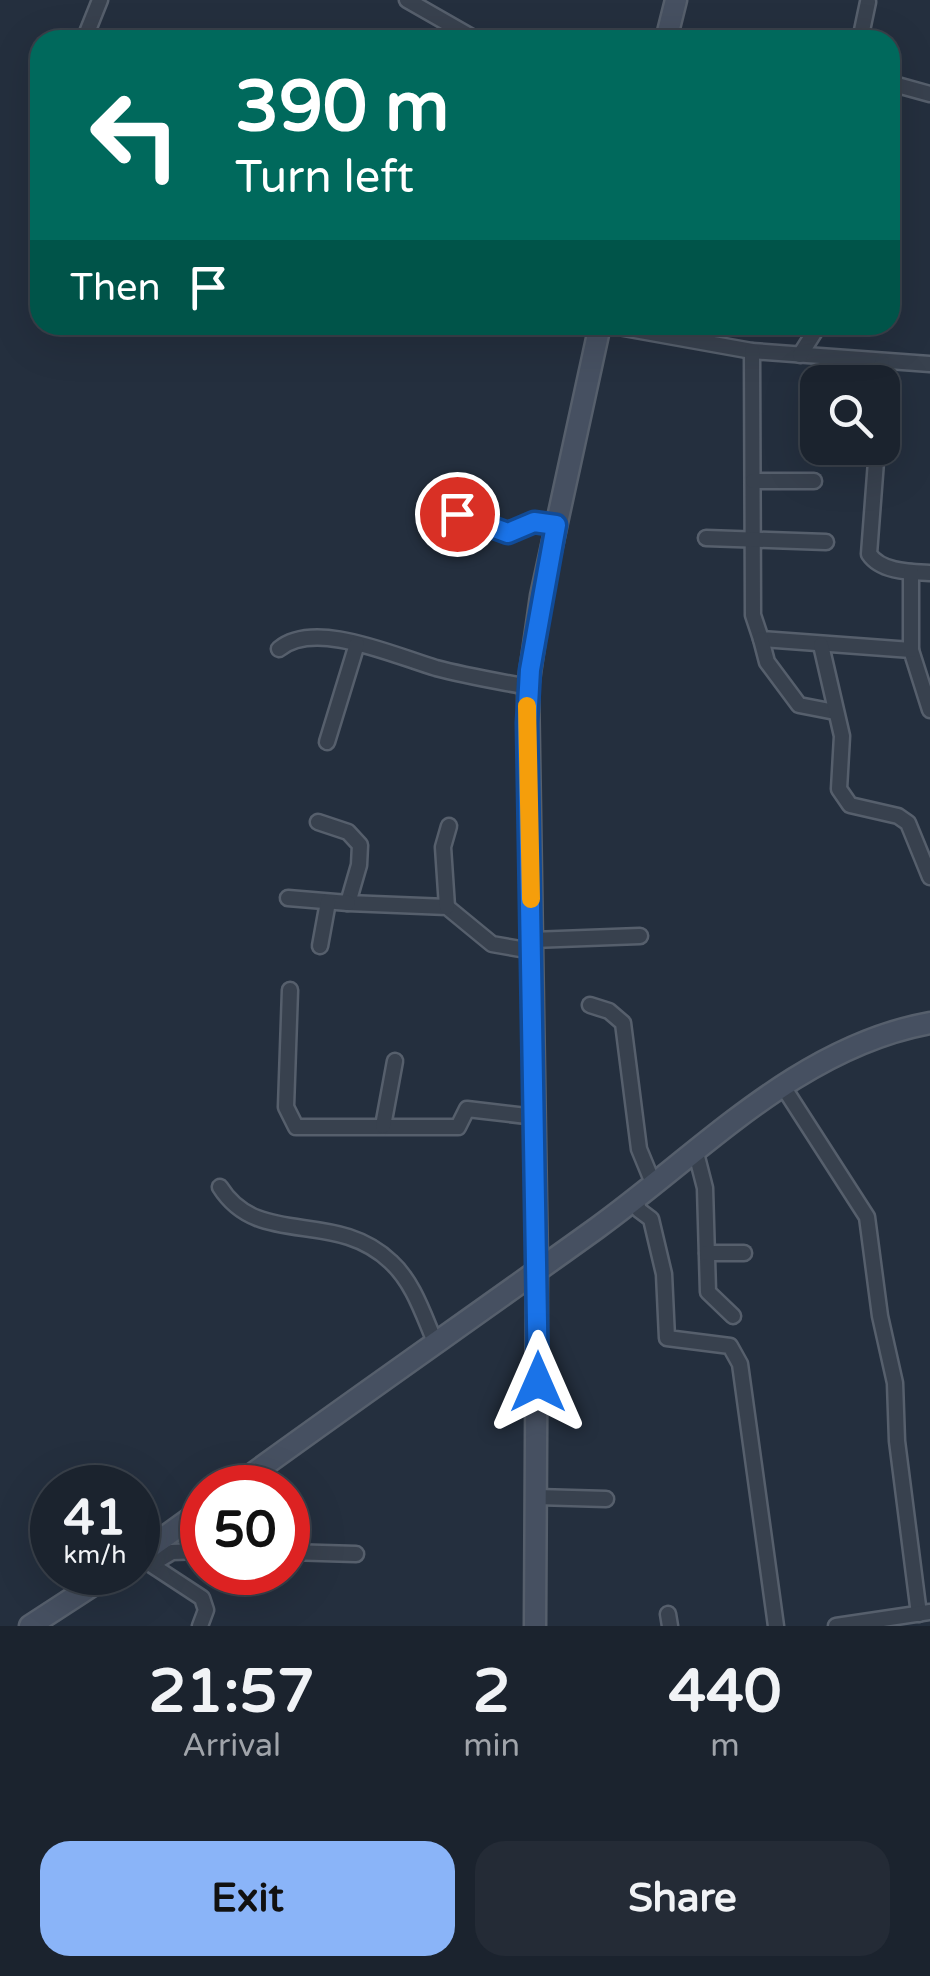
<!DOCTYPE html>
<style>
:root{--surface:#1b232e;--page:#242b36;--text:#f1f3f6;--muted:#a0a4aa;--line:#39404a;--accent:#8ab4f8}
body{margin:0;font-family:"Varela Round",sans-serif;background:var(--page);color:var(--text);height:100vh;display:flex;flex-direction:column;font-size:38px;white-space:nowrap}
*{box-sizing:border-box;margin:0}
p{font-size:32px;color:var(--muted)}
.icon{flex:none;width:55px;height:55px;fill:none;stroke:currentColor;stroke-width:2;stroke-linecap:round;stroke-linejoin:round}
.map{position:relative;height:1626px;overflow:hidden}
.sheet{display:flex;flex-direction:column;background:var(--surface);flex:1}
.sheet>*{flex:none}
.top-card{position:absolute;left:30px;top:30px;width:870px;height:305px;border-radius:30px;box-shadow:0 10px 40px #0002,0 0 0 2px var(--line);background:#00695c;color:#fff;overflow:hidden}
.tools{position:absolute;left:800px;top:365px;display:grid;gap:20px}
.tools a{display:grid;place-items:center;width:100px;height:100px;border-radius:20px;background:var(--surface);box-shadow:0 10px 40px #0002,0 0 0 2px var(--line);font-size:50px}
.speed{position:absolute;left:30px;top:1465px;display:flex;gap:20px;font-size:50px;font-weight:700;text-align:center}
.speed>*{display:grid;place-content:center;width:130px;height:130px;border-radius:50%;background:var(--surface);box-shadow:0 10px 40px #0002,0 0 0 2px var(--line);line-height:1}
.speed small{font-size:25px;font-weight:400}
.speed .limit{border:15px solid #d22;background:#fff;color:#111}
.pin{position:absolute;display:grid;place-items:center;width:85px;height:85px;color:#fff;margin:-42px;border:5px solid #fff;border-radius:50%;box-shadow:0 2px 10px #0007}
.me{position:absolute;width:110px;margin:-55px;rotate:0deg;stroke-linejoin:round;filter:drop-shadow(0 0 8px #0008)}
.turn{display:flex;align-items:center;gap:35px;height:210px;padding:0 40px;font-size:45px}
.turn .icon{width:130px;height:130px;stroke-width:2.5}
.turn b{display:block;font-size:70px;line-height:85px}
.then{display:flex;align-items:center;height:95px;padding:0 40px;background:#0003;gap:20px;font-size:38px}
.eta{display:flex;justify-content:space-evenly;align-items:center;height:170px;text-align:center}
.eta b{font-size:60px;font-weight:700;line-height:70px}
.action{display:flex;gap:20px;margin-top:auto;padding:20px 40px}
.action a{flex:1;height:115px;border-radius:30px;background:var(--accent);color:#111;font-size:40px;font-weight:700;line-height:115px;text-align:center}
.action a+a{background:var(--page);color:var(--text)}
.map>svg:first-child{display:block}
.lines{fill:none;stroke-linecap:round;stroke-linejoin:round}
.street-casing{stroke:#565f6c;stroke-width:19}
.secondary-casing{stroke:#565f6c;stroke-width:25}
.street{stroke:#38414e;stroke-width:14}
.secondary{stroke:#465061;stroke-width:20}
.route-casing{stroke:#114b97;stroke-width:25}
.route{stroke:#1a73e8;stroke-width:18}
.slow{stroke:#f59e0b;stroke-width:18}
</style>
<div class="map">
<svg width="930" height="1626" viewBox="0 0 930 1626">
<rect width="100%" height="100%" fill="#242f3e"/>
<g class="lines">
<defs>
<g id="street">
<polyline points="407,0 477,40"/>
<polyline points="84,40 100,0"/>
<polyline points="860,40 868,2"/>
<polyline points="890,83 930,94"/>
<polyline points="607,325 752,351 930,364"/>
<polyline points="752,351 753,615 761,639 911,650 930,710"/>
<polyline points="800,355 819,325"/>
<polyline points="881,382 882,362"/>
<path d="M 877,448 L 869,554 C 881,572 910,572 930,573"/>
<polyline points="753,481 814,481"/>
<polyline points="457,514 507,533 533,522 556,525"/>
<polyline points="706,538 826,542"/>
<polyline points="761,639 767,662 799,705 835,712"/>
<polyline points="821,645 842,736 839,789 850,805 898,816 908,823 930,877"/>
<path d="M 279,649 C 315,619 395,656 436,668 C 466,676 497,681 528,687"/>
<polyline points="911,650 911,572"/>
<polyline points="327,742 357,644"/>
<polyline points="318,822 348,832 360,845 359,865 348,903 447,907 492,944 532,951"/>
<polyline points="288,898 348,903"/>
<polyline points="447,907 443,847 449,826"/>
<polyline points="532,940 640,936"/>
<polyline points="320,946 328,902"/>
<polyline points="290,990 286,1107 296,1127 458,1127 467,1109 535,1117"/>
<polyline points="590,1005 609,1011 623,1023 639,1149 653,1183"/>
<polyline points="784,1088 867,1217 880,1316 895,1383 897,1441 919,1614"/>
<polyline points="383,1126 395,1061"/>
<polyline points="695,1149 705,1188 708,1292 733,1316"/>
<path d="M 220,1187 C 259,1249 335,1208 391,1262 C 414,1283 424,1317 436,1344"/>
<polyline points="635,1197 639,1210 651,1219 664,1274 667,1338 730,1346 740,1364 776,1626"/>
<polyline points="707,1253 744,1253"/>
<polyline points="537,1497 606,1499"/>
<polyline points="288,1552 356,1554"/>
<polyline points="138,1556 202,1598 206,1610 200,1626"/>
<polyline points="152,1564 172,1552 202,1551"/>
<polyline points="668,1614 670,1626"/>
<polyline points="836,1626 930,1612"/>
</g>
<g id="secondary">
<polyline points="666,40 676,0"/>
<path d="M 233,1488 C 354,1400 476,1315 597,1228 C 701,1153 798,1047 930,1023"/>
<polyline points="138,1556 202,1510"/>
<polyline points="30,1626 113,1572"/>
<polyline points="535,1626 537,1266 528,687 541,596 600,325"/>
</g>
</defs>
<use href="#street" class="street-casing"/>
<use href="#secondary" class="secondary-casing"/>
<use href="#street" class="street"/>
<use href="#secondary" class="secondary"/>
</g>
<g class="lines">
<defs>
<polyline id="route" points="457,514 508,533 534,522 556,525 530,670 527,723 538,1382"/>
</defs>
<use href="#route" class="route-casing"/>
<use href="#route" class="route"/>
<polyline class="slow" points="527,706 531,899"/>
</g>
</svg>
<div class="tools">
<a><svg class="icon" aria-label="search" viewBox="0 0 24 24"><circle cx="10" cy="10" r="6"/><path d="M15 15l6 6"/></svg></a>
</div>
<div class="speed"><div>41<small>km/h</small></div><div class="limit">50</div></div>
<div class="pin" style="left:457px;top:514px;background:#d93025"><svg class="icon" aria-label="arrive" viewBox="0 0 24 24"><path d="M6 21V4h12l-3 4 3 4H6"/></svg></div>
<svg class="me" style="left:538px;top:1382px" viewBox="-20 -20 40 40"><path d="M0-17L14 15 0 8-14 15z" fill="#1a73e8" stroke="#fff" stroke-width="4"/></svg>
<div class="top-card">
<div class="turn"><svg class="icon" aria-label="left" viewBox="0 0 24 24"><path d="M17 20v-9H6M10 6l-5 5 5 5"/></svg><div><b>390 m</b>Turn left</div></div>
<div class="then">Then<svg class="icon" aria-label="arrive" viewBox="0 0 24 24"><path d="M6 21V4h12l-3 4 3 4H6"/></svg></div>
</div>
</div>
<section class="sheet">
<div class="eta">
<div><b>21:57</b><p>Arrival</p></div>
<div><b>2</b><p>min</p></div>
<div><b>440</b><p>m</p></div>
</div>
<div class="action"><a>Exit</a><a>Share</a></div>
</section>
